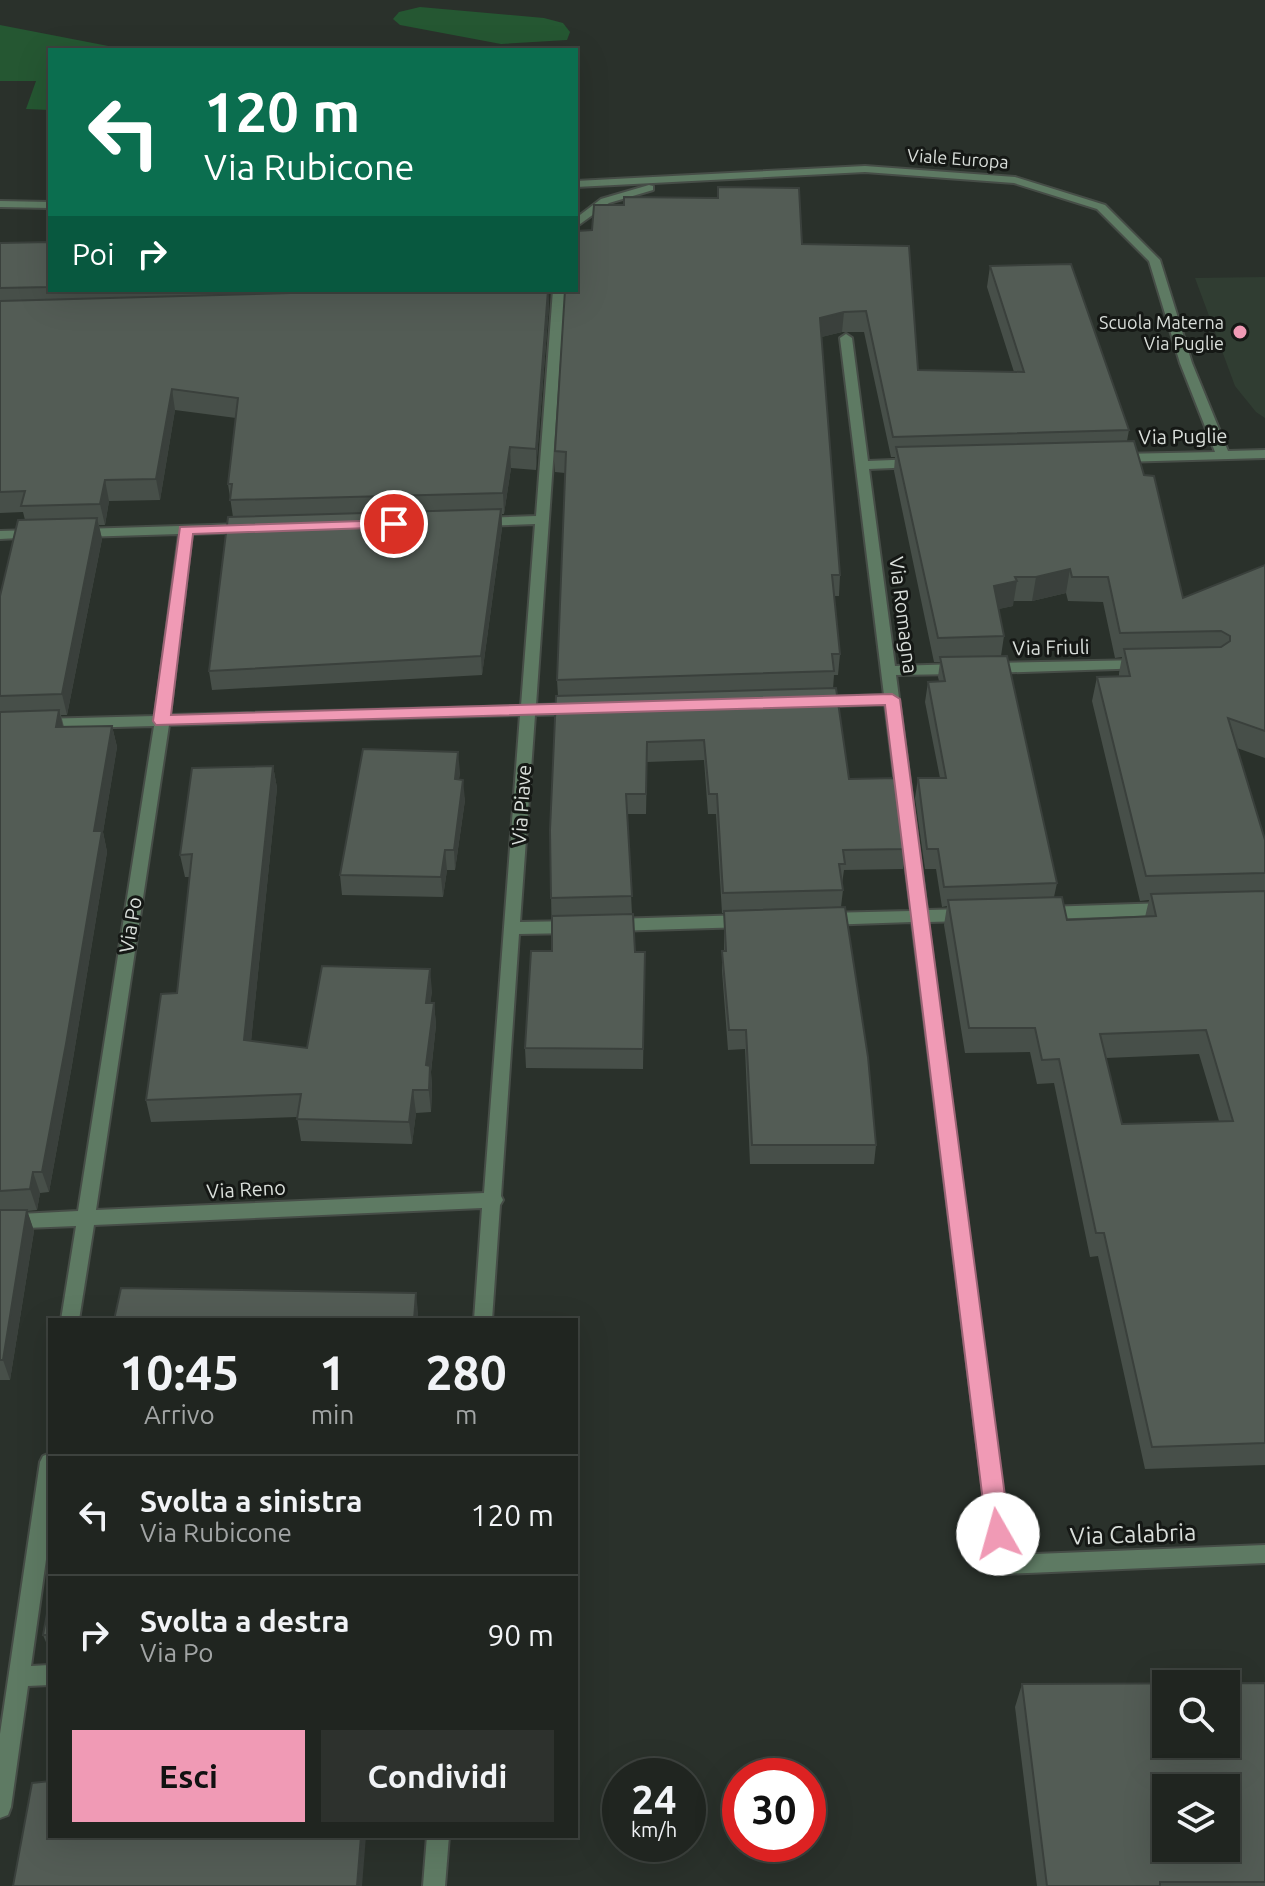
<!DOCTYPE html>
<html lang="it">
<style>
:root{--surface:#202520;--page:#2d312d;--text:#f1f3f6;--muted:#a2a5a5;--line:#3d423e;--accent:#f09ab5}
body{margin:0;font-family:Ubuntu,sans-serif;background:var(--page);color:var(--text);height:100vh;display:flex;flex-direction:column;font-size:30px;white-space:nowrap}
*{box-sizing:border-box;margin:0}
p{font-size:26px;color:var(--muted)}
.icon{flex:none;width:44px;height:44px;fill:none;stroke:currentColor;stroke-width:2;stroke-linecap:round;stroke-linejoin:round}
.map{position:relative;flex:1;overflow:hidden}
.details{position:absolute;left:48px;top:1318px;width:530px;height:520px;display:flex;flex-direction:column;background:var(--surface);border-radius:0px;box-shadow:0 8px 32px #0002,0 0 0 2px var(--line)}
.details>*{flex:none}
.banner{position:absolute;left:48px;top:48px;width:530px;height:244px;border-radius:0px;box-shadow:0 8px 32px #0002,0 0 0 2px var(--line);background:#0b6e4f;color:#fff;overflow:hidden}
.tools{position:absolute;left:1152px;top:1670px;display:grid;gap:16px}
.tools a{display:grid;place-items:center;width:88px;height:88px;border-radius:0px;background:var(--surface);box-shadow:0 8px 32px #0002,0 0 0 2px var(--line);font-size:40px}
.speed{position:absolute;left:602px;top:1758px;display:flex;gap:16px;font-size:40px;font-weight:700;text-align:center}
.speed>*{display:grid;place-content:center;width:104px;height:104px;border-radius:50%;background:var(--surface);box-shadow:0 8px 32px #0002,0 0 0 2px var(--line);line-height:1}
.speed small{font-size:20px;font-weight:400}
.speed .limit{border:12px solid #d22;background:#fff;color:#111}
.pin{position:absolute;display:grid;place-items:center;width:68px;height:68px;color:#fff;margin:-34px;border:4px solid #fff;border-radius:50%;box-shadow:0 2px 8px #0007}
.me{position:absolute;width:88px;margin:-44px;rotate:353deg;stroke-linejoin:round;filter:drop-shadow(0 0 6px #0008)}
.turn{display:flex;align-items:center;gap:28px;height:168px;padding:0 24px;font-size:36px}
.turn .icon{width:104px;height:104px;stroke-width:2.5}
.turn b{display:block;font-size:56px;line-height:68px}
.then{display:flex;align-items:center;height:76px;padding:0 24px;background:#0003;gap:16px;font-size:30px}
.eta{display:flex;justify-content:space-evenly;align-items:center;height:136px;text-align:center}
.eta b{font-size:48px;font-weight:600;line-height:56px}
.action{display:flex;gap:16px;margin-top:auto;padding:16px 24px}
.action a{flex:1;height:92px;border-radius:0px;background:var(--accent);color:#111;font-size:32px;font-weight:600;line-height:92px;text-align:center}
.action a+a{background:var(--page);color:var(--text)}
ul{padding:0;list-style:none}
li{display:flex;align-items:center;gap:24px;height:120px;padding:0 24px;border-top:2px solid var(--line)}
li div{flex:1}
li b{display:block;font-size:30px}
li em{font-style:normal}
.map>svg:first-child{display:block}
.built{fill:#303d32}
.green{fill:#255732}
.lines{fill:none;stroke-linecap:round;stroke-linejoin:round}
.minor-casing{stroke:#464d47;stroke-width:4}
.minor{fill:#5e7a63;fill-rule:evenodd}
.wall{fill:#474f49;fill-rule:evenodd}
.shaded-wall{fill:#3a403c}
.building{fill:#535c55;stroke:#3a403c;stroke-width:2;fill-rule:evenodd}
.route{fill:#f09ab5;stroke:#9c6476;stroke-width:2}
.poi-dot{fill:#f09ab5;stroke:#151815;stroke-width:3}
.labels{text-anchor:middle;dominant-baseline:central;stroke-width:6;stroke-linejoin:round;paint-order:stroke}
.far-street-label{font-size:18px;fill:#d9deda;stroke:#151815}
.far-poi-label{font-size:18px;fill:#d9deda;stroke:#151815;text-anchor:end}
.street-label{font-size:20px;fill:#d9deda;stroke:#151815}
.near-street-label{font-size:24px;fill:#d9deda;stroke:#151815}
</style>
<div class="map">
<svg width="1265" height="1886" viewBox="0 0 1265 1886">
<rect width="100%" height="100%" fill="#2a312b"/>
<polygon class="built" points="1265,277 1265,418 1256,412 1235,386 1195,278"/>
<g class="green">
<polygon points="420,7 544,18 563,23 570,32 567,40 501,44 400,25 393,19 399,12"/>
<polygon points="0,25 129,50 50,50 50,110 26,109 36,81 0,81"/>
</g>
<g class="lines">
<defs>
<g id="minor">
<polygon points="865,166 1015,177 1105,205 1160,260 1192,363 1228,451 1265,450 1265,458 1120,462 1114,458 1120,454 1215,452 1180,363 1149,261 1097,209 1014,183 865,172 576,187 576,181"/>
<polygon points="649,185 653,186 653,190 609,203 576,227 576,218 601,199"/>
<polygon points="0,201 50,202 50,208 0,207"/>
<path d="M 553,290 L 565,290 L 536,705 L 575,704 L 582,709 L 575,714 L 535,715 L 520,922 L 574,921 L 582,927 L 574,933 L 519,934 L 501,1196 L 503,1200 L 500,1205 L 492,1320 L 474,1320 L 482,1208 L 94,1225 L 79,1320 L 61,1320 L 76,1226 L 0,1229 L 0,1215 L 78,1211 L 154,726 L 0,730 L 0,720 L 155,716 L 179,534 L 81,537 L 74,533 L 81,529 L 245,524 L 252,528 L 245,532 L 192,534 L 170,715 L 521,706 L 535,524 L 480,526 L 473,522 L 480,518 L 536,516 ZM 520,715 L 484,1193 L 96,1210 L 169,725 Z"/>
<polygon points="846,334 852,338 868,461 917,459 923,463 917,467 869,469 895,666 959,664 966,669 959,674 896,675 927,910 966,909 974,915 966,921 928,922 1011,1555 1265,1545 1265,1563 1002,1574 995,1572 992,1565 912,922 825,925 817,919 825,913 911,911 885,704 818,707 811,702 818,697 884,695 840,338"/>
<polygon points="33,530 40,534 38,537 0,539 0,531"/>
<polygon points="1143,660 1148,662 1150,665 1148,668 990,673 983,668 990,663"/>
<polygon points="1166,903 1174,909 1166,915 1045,919 1037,913 1045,907"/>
<polygon points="746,915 754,921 746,927 613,931 605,925 613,919"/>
<polygon points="50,1453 50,1531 31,1666 50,1665 50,1685 28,1686 11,1807 8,1815 0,1818 0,1734 40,1462 43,1456"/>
<polygon points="427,1836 449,1836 445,1886 423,1886"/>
</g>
</defs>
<use href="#minor" class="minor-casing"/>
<use href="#minor" class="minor"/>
</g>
<g class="wall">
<polygon points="50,242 50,290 552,290 550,293 548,293 549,306 536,470 511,468 504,514 502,514 502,528 482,675 212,690 209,671 233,517 228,484 236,418 175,410 160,500 109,501 105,525 99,525 102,539 67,715 61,715 64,727 112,726 117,747 103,832 107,852 72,1065 49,1192 40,1193 37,1210 27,1211 34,1231 10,1380 0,1380 0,596 25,520 23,512 0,513 0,243"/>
<path d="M 802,244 L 909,246 L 918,370 L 1014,372 L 987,287 L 990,266 L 1129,430 L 1127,441 L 1183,598 L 1265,565 L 1265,758 L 1237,748 L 1265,840 L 1265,1465 L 1145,1469 L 1098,1256 L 1090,1257 L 1054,1083 L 1037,1084 L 1030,1052 L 965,1053 L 944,925 L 947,906 L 942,907 L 936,869 L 925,869 L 915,798 L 918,778 L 940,778 L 925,702 L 928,682 L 939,681 L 938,677 L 940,662 L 934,662 L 894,471 L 895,457 L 891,457 L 864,332 L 842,332 L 821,337 L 840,575 L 839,596 L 834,596 L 840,654 L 838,675 L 834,675 L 833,689 L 849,779 L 905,849 L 903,869 L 844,870 L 842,884 L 843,890 L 841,907 L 876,1145 L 874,1164 L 750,1164 L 745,1049 L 728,1050 L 722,971 L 722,951 L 724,951 L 724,913 L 722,913 L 716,814 L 708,814 L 704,760 L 647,762 L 646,814 L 627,814 L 632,914 L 635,952 L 645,952 L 643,1069 L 526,1068 L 525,1048 L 552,951 L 550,830 L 558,696 L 557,680 L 565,473 L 555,472 L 555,451 ZM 1066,593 L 1068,601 L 1103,602 L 1115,658 L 1122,657 L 1119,673 L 1119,676 L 1097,677 L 1092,701 L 1140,901 L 1149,900 L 1145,917 L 1067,920 L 1054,897 L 1057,883 L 1001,656 L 1004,636 L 998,609 L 1013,606 L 1013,601 L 1032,601 ZM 1199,1054 L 1219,1121 L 1122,1124 L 1106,1058 Z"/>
<polygon points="273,766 277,788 251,1041 307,1048 432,991 430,1003 434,1003 436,1025 431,1072 432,1088 431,1112 416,1113 412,1144 301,1141 297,1117 151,1122 146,1100 177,993 190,877 185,877 180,855"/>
<polygon points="460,772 459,779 465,800 455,870 447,870 443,897 342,895 340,875"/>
<polygon points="50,1598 50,1652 43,1635"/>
<polygon points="1265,1683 1265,1886 1037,1886 1015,1707 1022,1684"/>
</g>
<g class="shaded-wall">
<polygon points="548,290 549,306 536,470 536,449"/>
<polygon points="844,312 842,332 818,338 820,318"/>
<polygon points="172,389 175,410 160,500 156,479"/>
<polygon points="510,447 511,468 504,514 503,493"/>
<polygon points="105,480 109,501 105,525 100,504"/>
<polygon points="501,509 502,528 482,675 481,656"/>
<polygon points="97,518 102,539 67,715 62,694"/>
<polygon points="1070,569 1066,593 1032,601 1036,577"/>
<polygon points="1017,581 1013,606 990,611 994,586"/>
<polygon points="59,710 64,731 56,727"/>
<polygon points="112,726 117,747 103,832 107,852 72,1065 49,1192 42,1172 94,831"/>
<polygon points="458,752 460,772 456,799 455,779"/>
<polygon points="273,766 277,788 249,1062 244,1040"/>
<polygon points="463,780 465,800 455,870 454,850"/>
<polygon points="445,850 447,870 443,897 441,877"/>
<polygon points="430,969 432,991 428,1025 426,1003"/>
<polygon points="434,1003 436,1025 431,1072 432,1088 431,1112 426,1065"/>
<polygon points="413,1090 416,1113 412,1144 409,1122"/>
<polygon points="33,1172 40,1193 37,1210 30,1189"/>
<polygon points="27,1210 34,1231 10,1380 3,1360"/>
<polygon points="416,1293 418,1312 418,1320 414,1320"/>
<polygon points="361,1836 366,1836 362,1886 357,1886"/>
</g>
<g class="building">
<polygon points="718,187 799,188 802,244 909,246 918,370 1024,372 990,266 1071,264 1129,430 893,437 866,311 844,312 820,318 840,575 832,575 840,654 832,654 834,671 557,680 566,452 555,451 565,290 576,290 576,231 592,230 594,205 624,205 624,197 718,198"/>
<polygon points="50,242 50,287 0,288 0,243"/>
<polygon points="400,290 548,290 536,449 510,447 503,493 230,500 232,484 228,484 238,398 172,389 156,479 105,480 100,504 21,506 25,491 0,492 0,301"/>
<polygon points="1134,441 1144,475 1154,476 1183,598 1265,565 1265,731 1228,718 1265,840 1265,873 1146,876 1097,677 1130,676 1124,649 1221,647 1230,641 1230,636 1221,631 1120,633 1108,577 1072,577 1070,569 1036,577 1015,577 1017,581 994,586 1004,636 938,638 896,447"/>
<polygon points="501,509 481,656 209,671 228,517"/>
<polygon points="97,518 62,694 0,696 0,596 18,520"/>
<polygon points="1007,656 1057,883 944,887 938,849 927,849 918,778 946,778 928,682 945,681 940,657"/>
<polygon points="836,688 849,779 896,778 905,849 843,850 845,864 839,864 843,890 723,893 717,794 709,794 704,740 647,742 646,794 626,794 632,896 551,898 550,830 556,696"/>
<polygon points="59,710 56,727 112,726 94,831 102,831 66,1044 42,1172 33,1172 30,1189 0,1191 0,712"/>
<polygon points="363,749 458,752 455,779 463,780 454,850 445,850 441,877 340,875"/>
<polygon points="273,766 244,1040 307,1048 322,966 430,969 426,1003 434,1003 426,1065 430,1066 429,1090 413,1090 409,1122 297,1119 301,1094 146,1100 161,994 177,993 192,854 180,855 192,768"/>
<path d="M 1265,891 L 1265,1443 L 1152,1447 L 1104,1233 L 1096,1233 L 1059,1059 L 1042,1060 L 1035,1028 L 969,1028 L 948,900 L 1062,897 L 1067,920 L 1156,916 L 1151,894 ZM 1206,1030 L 1233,1121 L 1122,1124 L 1100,1034 Z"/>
<polygon points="845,907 868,1057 876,1145 752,1145 746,1030 729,1030 722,951 726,951 724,911"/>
<polygon points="633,914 635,952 645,952 643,1049 525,1048 531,951 552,951 552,916"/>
<polygon points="0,1210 27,1210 3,1360 0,1360"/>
<polygon points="121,1288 416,1293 414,1320 114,1320"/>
<polygon points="50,1598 50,1635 43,1635"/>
<path d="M 1265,1683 L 1265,1882 L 1160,1882 L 1160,1886 L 1047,1886 L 1022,1684 ZM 1166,1684 L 1226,1684 L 1226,1744 L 1166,1744 ZM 1166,1788 L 1226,1788 L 1226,1848 L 1166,1848 Z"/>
<polygon points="50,1781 50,1836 361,1836 357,1886 13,1886 32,1783"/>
</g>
<polygon class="route" points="394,520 399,521 399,527 193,534 171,715 892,694 900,699 1010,1534 1006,1541 998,1545 990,1541 987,1534 885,705 156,725 153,721 180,527"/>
<circle class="poi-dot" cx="1240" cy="332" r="8"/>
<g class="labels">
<g class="far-street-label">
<text transform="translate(958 158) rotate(4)">Viale Europa</text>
</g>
<g class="far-poi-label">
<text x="1224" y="322">Scuola Materna<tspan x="1224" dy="21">Via Puglie</tspan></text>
</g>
<g class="street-label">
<text transform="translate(1183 436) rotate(-1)">Via Puglie</text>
<text transform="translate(904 615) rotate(83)">Via Romagna</text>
<text transform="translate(1051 647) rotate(-1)">Via Friuli</text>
<text transform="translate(521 805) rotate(-86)">Via Piave</text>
<text transform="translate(130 925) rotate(-81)">Via Po</text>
<text transform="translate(246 1189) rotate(-3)">Via Reno</text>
</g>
<g class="near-street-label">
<text transform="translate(1133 1534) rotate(-2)">Via Calabria</text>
</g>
</g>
</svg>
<div class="tools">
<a><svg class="icon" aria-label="search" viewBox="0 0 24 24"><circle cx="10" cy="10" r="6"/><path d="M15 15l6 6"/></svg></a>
<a><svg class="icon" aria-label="layers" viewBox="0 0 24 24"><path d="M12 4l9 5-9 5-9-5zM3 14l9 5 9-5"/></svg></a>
</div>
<div class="speed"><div>24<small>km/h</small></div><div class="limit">30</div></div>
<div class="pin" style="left:394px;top:524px;background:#d93025"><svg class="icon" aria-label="arrive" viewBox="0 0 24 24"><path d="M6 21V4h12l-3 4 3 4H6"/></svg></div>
<svg class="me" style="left:998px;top:1534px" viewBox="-20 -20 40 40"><circle r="19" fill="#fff"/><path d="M0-13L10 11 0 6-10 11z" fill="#f09ab5"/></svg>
<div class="banner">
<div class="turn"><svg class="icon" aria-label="left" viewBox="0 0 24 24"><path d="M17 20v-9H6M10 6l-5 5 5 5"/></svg><div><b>120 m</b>Via Rubicone</div></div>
<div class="then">Poi<svg class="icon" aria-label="right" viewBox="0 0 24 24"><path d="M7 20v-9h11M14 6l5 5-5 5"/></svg></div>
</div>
<section class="details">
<div class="eta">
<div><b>10:45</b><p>Arrivo</p></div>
<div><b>1</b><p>min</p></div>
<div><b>280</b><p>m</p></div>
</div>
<ul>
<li><svg class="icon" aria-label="left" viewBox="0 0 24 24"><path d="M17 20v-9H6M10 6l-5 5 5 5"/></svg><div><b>Svolta a sinistra</b><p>Via Rubicone</p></div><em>120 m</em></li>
<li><svg class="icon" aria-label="right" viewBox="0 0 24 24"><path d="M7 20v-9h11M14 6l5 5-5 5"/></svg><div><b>Svolta a destra</b><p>Via Po</p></div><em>90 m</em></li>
</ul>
<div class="action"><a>Esci</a><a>Condividi</a></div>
</section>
</div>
